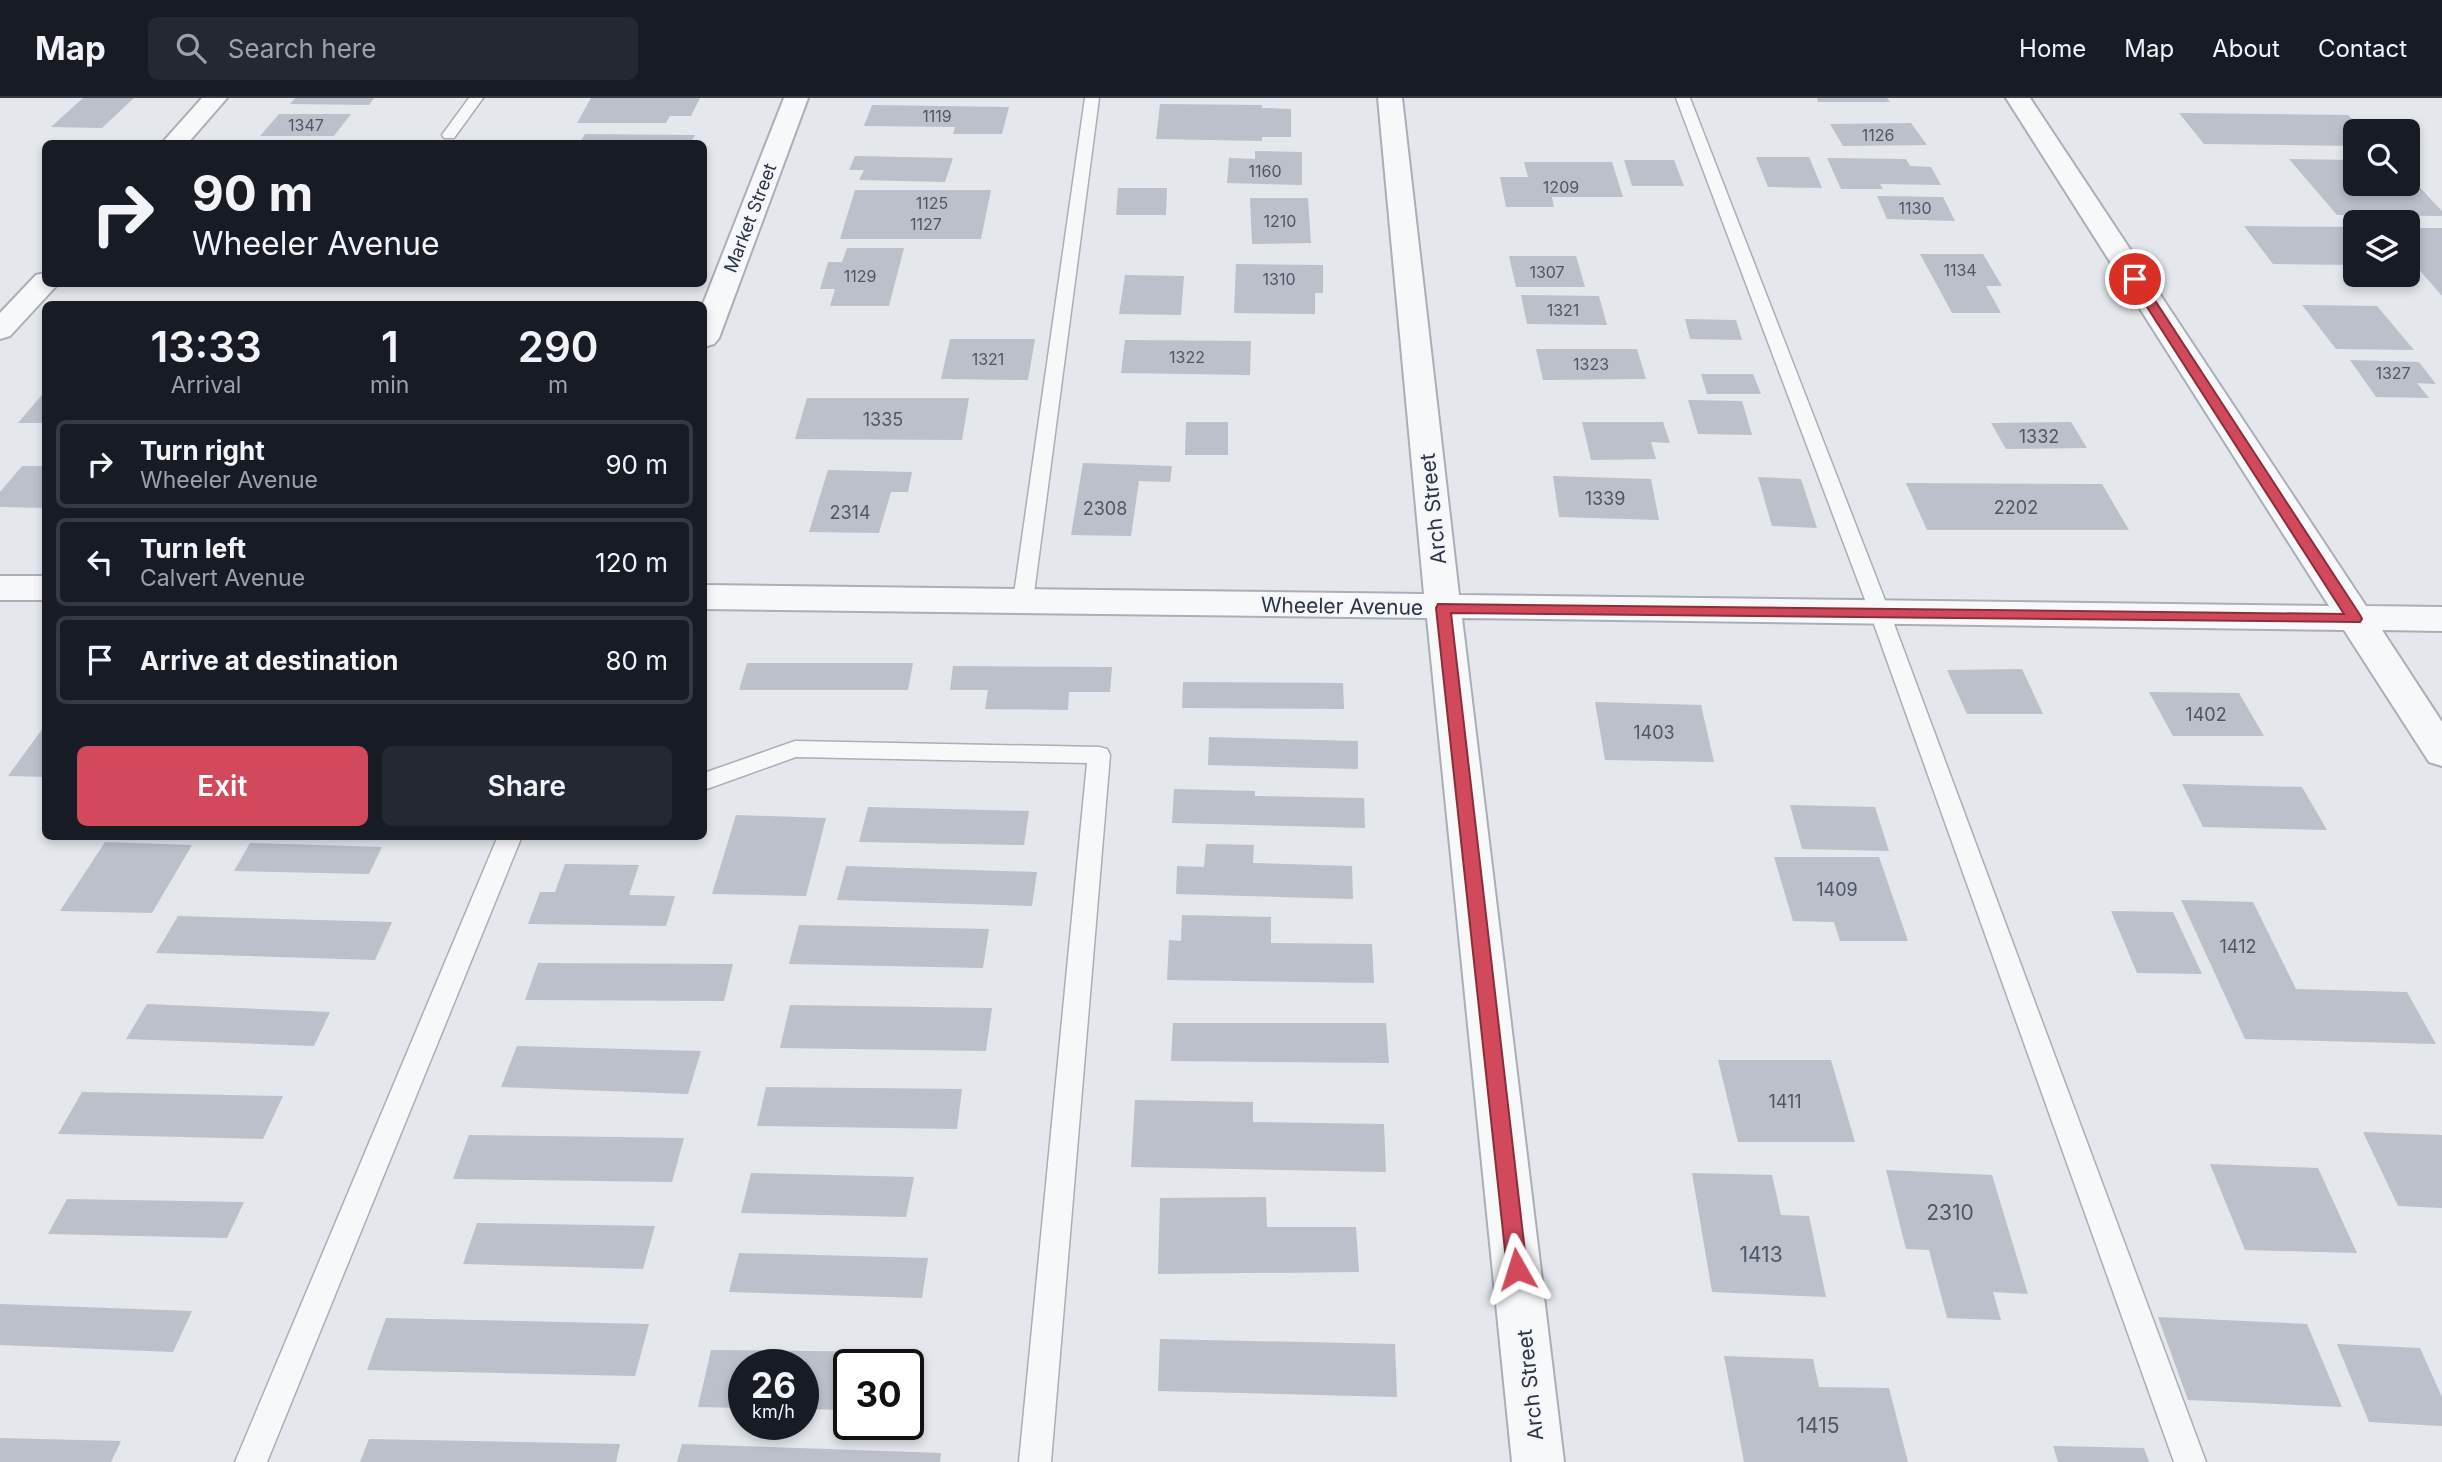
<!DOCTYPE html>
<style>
:root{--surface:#171b24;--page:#242831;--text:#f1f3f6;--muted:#9ea1a6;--line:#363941;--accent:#d1495b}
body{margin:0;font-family:Inter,sans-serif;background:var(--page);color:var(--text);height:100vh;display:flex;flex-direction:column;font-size:26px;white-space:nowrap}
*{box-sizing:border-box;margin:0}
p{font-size:23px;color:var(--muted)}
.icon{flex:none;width:38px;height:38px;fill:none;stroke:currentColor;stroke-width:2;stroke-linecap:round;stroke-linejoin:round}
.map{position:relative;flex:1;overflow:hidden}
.details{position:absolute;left:42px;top:203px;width:665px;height:539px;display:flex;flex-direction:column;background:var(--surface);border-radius:10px;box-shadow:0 4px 10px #0003}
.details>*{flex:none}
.top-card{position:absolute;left:42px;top:42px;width:665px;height:147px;border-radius:10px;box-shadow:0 4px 10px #0003;background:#171b24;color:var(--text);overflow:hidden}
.buttons{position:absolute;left:2343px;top:21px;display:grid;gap:14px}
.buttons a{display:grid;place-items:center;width:77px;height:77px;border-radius:10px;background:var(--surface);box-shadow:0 4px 10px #0003;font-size:35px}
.speed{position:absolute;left:728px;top:1251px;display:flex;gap:14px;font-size:35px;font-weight:700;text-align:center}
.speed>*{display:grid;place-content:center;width:91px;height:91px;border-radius:50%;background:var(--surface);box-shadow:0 4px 10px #0003;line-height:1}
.speed small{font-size:18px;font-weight:400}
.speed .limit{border:4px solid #111;border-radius:10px;background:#fff;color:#111}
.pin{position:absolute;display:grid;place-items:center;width:60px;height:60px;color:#fff;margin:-30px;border:4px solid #fff;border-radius:50%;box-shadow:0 2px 7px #0007}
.me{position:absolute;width:77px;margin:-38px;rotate:354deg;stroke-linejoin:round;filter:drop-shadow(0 0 5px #0008)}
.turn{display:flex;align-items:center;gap:24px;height:147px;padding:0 35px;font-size:32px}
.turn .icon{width:91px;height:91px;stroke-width:2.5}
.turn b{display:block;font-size:49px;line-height:60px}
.eta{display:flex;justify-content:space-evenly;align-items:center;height:119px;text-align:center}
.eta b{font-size:42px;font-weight:600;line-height:49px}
.primary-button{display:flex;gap:14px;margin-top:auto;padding:14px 35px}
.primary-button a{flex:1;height:80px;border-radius:10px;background:var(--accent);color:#fff;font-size:28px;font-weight:600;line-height:80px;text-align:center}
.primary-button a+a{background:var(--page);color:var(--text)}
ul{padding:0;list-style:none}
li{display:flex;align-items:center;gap:21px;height:88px;margin:0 14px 10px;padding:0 21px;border:4px solid var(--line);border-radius:10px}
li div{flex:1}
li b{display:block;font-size:26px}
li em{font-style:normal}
header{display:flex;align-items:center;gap:42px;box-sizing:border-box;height:98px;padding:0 35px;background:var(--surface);border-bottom:2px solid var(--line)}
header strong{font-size:33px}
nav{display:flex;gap:38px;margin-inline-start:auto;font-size:24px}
.search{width:490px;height:63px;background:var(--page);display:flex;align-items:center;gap:18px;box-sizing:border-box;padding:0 24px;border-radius:10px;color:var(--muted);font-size:26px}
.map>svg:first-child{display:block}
.building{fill:#bbc0ca}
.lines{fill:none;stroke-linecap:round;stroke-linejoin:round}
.service-casing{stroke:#a9aeb7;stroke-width:3}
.minor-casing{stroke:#a9aeb7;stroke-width:4}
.service{fill:#f7f8fa;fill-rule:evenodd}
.minor{fill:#f7f8fa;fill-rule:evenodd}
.route{fill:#d1495b;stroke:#882f3b;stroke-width:2}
.labels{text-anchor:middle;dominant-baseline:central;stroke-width:5;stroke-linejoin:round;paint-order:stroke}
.far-number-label{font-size:16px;fill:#4f5766}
.far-street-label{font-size:18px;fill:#2b3445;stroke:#f4f6f9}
.number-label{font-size:18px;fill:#4f5766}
.street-label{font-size:21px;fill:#2b3445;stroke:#f4f6f9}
.near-number-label{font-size:21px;fill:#4f5766}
</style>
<header>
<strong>Map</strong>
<div class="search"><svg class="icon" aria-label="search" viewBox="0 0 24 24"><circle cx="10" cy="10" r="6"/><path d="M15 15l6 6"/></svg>Search here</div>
<nav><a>Home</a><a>Map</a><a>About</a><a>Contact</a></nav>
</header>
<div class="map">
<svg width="2442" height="1364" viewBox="0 0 2442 1364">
<rect width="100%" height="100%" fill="#e4e7ec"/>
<g class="building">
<polygon points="83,0 134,0 102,30 51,29"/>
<polygon points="295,0 374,0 369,7 290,6"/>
<polygon points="591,0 700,0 691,18 670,18 666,25 577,25"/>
<polygon points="1817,0 1887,0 1890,4 1818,4"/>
<polygon points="1160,6 1262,7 1262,10 1291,11 1291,39 1262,39 1262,43 1156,41"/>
<polygon points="872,7 1009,9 1002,36 953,36 955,29 864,28"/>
<polygon points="2179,15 2348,17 2364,33 2356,33 2356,48 2204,46"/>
<polygon points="279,16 351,16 334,38 260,38"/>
<polygon points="1911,25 1927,47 1843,48 1830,26"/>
<polygon points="585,36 695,37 690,46 579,46"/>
<polygon points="1255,53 1302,54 1302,87 1227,85 1229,60 1255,61"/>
<polygon points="855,58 953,60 945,84 859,82 864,72 849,72"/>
<polygon points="1756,59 1809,59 1822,90 1768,89"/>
<polygon points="1827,60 1906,61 1910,68 1931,69 1941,87 1880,86 1883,91 1841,91"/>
<polygon points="2289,61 2356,62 2356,86 2408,86 2408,77 2442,113 2442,118 2337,117"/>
<polygon points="1624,62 1674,62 1684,88 1632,88"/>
<polygon points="1524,64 1612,64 1623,99 1552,99 1554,109 1506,109 1500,79 1528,79"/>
<polygon points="1118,90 1167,90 1166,117 1116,117"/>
<polygon points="855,92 991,92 981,141 840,141"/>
<polygon points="1877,98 1943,99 1955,123 1887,121"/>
<polygon points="1250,100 1308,100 1311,145 1252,146"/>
<polygon points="2244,128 2356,129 2356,167 2273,166"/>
<polygon points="2408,130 2442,130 2442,198 2416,168 2408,168"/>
<polygon points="847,150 904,150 889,208 830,208 835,191 820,191 828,164 842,164"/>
<polygon points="1920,156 1983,156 2002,188 1986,188 2001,215 1952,215"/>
<polygon points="1509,158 1576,158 1585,189 1516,189"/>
<polygon points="1236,166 1323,167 1323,195 1315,195 1315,216 1234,215"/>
<polygon points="1125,177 1184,178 1181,217 1119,216"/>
<polygon points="1521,197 1599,198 1607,227 1527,226"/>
<polygon points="125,203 166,204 166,206 122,206"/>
<polygon points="2302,207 2377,208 2414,252 2336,251"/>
<polygon points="1685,221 1736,222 1742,242 1690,241"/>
<polygon points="950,241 1035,241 1028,282 941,281"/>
<polygon points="1125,242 1251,243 1250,277 1121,275"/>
<polygon points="1536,251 1637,251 1646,281 1543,282"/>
<polygon points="2350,262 2419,264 2436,286 2417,285 2429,300 2376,299"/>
<polygon points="1701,276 1753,276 1761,296 1707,296"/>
<polygon points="46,292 46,325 18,325"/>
<polygon points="807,300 969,300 962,342 795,341"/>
<polygon points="1688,302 1742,303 1752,337 1698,336"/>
<polygon points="1186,324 1228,324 1228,357 1185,357"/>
<polygon points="1582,324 1663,324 1670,345 1651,344 1656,361 1591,362"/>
<polygon points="2071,324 2087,350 2006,351 1991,325"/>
<polygon points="1083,365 1172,368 1170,384 1139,383 1131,438 1071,437"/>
<polygon points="22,368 46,368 46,410 0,409 0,394"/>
<polygon points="828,372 912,374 908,394 891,394 879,435 809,434"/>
<polygon points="1553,378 1651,381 1659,422 1559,419"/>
<polygon points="1758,379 1801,381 1817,430 1772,428"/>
<polygon points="1906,385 2102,386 2129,432 1927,432"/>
<polygon points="747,565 913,565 908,592 739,592"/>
<polygon points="953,568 1112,569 1110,594 1069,594 1068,612 985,611 988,592 950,592"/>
<polygon points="2022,571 2043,616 1967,616 1947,572"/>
<polygon points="1183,584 1343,585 1344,611 1182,610"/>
<polygon points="2149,594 2239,595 2264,638 2173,638"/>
<polygon points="1595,604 1701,607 1714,664 1605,662"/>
<polygon points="46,626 46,679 8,678"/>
<polygon points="1209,639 1358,643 1358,671 1208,667"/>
<polygon points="2182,686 2302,689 2327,732 2203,729"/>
<polygon points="1174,691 1255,693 1255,698 1364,700 1365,730 1172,725"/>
<polygon points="1790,707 1875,709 1889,753 1802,751"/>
<polygon points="868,709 1029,713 1024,747 859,744"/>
<polygon points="736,717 826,720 806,798 712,796"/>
<polygon points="105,744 192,747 152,815 60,813"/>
<polygon points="250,745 382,749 369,776 234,773"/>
<polygon points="1206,746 1254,747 1253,765 1352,768 1353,801 1176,796 1177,768 1204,769"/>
<polygon points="1774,759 1879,759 1908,843 1840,843 1834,824 1793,823"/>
<polygon points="565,766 639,767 629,797 675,798 666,828 528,826 540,794 555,794"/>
<polygon points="846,768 1037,774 1032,808 837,802"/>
<polygon points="2181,802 2253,804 2296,891 2407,894 2436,946 2245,941"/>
<polygon points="2111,813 2173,814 2202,876 2137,875"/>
<polygon points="1182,817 1271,819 1271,845 1372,846 1374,885 1167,882 1169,842 1181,843"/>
<polygon points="178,818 392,824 375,862 156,855"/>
<polygon points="799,827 989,831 983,870 789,866"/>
<polygon points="538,865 733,866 724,903 525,902"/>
<polygon points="147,906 330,914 314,948 126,941"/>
<polygon points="790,907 992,910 986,953 780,950"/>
<polygon points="1173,925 1386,925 1389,965 1171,963"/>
<polygon points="517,948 701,953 688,996 501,989"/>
<polygon points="1718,962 1831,962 1855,1044 1738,1044"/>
<polygon points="766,989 962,991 957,1031 757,1028"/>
<polygon points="82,994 283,998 263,1041 58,1036"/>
<polygon points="1135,1002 1253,1004 1253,1024 1384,1026 1386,1074 1131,1069"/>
<polygon points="2363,1034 2442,1037 2442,1110 2398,1108"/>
<polygon points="469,1037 684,1040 672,1084 453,1081"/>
<polygon points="2210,1066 2318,1070 2357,1155 2245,1152"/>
<polygon points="1886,1072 1992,1077 2028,1196 1993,1194 2001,1222 1947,1220 1929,1152 1906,1151"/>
<polygon points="751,1075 914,1079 906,1119 741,1115"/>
<polygon points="1692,1075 1772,1077 1781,1117 1809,1118 1826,1199 1712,1194"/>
<polygon points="1266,1099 1267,1129 1356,1129 1359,1174 1158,1176 1160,1100"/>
<polygon points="67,1101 244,1104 227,1140 48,1136"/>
<polygon points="477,1125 655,1128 643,1171 463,1166"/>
<polygon points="739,1155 928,1160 922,1200 729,1194"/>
<polygon points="0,1206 192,1213 173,1254 0,1247"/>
<polygon points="2158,1219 2307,1226 2342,1309 2188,1302"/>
<polygon points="386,1220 649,1226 635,1278 367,1272"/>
<polygon points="1160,1241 1395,1246 1397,1299 1158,1293"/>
<polygon points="2337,1246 2420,1250 2442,1299 2442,1328 2369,1324"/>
<polygon points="711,1252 914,1254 910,1286 908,1267 849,1267 849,1312 803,1311 803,1267 744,1267 744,1310 698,1309"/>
<polygon points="1724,1258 1813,1261 1819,1289 1889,1290 1908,1364 1744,1364"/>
<polygon points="0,1340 121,1343 111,1364 0,1364"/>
<polygon points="369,1341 620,1346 616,1364 360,1364"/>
<polygon points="682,1346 941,1355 940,1364 677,1364"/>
<polygon points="2053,1348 2144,1350 2149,1364 2058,1364"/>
</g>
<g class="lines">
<defs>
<g id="service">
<polygon points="469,0 483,0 454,40 444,40 442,37"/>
<polygon points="1085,0 1099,0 1033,503 1030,508 1016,508 1013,503"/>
<polygon points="1676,0 1690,0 1890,515 2206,1364 2174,1364 1870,515"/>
<polygon points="795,643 1099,649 1107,651 1110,657 1051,1364 1019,1364 1087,665 796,659 704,692 704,675"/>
<polygon points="498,738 522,738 267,1364 235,1364"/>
</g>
<g id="minor">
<polygon points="202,0 227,0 187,46 161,46"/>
<polygon points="784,0 808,0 719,240 714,246 704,249 703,206"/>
<polygon points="1378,0 1402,0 1459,497 2329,508 2006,0 2030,0 2366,508 2442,509 2442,533 2382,532 2442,624 2442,668 2429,664 2344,532 1462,520 1564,1364 1512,1364 1427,520 704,511 704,487 1424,496"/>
<polygon points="46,175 46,186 58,186 10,238 0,241 0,215 36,177"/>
<rect x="0" y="478" width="46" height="24"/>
</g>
</defs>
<use href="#service" class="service-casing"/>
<use href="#minor" class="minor-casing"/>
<use href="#service" class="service"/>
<use href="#minor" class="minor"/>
</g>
<polygon class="route" points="2131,179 2141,181 2360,517 2362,521 2360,524 1451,515 1527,1171 1524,1178 1517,1181 1510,1178 1507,1171 1436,510 1438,506 2344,516 2129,181"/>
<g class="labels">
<g class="far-number-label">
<text x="937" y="18">1119</text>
<text x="306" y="27">1347</text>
<text x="1878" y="37">1126</text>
<text x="1265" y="73">1160</text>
<text x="1561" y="89">1209</text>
<text x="932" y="105">1125</text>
<text x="1915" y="110">1130</text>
<text x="1280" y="123">1210</text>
<text x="926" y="126">1127</text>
<text x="1960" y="172">1134</text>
<text x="1547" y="174">1307</text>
<text x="860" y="178">1129</text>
<text x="1279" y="181">1310</text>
<text x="1563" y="212">1321</text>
<text x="1187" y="259">1322</text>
<text x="988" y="261">1321</text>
<text x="1591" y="266">1323</text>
<text x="2393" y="275">1327</text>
</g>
<g class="far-street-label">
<text transform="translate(750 120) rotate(-69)">Market Street</text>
</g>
<g class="number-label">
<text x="883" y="321">1335</text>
<text x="2039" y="338">1332</text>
<text x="1605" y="400">1339</text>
<text x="2016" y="409">2202</text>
<text x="1105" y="410">2308</text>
<text x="850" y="414">2314</text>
<text x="2206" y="616">1402</text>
<text x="1654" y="634">1403</text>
<text x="1837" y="791">1409</text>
<text x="2238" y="848">1412</text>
<text x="1785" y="1003">1411</text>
</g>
<g class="street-label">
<text transform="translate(1433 411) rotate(-96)">Arch Street</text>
<text transform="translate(1342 508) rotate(1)">Wheeler Avenue</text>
<text transform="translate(1530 1287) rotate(-96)">Arch Street</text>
</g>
<g class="near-number-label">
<text x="1950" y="1114">2310</text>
<text x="1761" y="1156">1413</text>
<text x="1818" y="1327">1415</text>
</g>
</g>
</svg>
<div class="buttons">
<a><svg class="icon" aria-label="search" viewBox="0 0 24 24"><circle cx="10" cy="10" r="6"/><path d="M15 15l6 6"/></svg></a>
<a><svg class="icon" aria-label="layers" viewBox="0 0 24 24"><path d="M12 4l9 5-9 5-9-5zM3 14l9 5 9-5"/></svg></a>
</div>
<div class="speed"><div>26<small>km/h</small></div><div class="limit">30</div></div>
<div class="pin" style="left:2135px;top:181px;background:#d93025"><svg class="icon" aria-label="arrive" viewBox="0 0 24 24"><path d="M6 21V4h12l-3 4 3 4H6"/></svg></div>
<svg class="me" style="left:1517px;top:1171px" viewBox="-20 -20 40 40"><path d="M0-17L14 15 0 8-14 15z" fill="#d1495b" stroke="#fff" stroke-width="4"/></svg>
<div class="top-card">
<div class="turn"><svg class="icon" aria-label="right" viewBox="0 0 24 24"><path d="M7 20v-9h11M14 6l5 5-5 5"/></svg><div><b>90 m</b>Wheeler Avenue</div></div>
</div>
<section class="details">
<div class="eta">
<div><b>13:33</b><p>Arrival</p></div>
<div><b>1</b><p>min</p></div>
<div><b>290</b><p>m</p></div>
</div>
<ul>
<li><svg class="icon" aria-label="right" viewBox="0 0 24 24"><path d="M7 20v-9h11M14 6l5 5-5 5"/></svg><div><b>Turn right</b><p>Wheeler Avenue</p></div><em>90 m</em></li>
<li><svg class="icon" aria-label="left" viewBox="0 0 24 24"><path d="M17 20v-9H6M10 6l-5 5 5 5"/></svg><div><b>Turn left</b><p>Calvert Avenue</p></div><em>120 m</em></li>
<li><svg class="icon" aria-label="arrive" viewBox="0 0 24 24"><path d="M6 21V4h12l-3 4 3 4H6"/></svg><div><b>Arrive at destination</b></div><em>80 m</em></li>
</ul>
<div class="primary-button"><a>Exit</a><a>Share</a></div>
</section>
</div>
